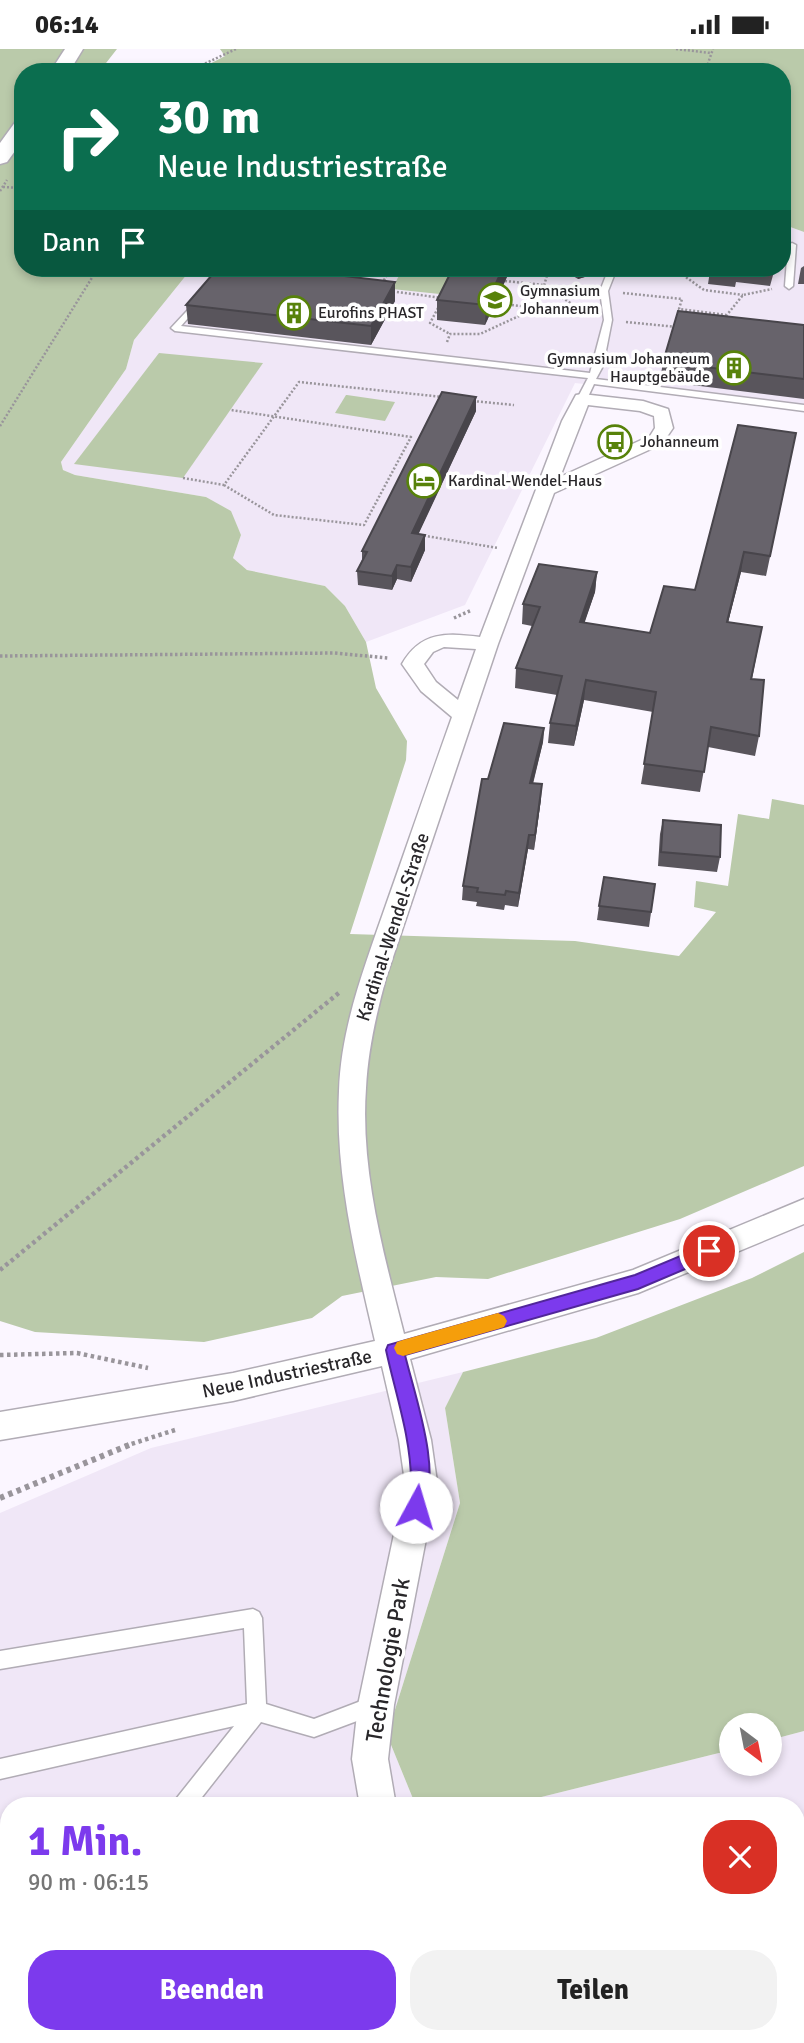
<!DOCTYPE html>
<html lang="de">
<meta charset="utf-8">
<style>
:root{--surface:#fff;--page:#f2f2f2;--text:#222;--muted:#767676;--accent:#7c3aed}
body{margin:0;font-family:Signika,sans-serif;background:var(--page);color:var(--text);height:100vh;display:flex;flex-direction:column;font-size:26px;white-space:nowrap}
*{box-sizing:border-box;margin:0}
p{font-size:23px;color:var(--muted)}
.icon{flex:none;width:38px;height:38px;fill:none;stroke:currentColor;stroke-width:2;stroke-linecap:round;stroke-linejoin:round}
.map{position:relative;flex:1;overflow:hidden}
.side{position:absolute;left:0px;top:1748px;width:805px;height:247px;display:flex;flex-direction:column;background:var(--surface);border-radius:28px 28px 0 0;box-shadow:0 4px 10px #0003}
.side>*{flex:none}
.hud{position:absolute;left:14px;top:14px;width:777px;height:214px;border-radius:28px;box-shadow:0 4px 10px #0003;background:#0b6e4f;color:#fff;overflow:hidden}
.needle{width:46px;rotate:148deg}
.tools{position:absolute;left:719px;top:1664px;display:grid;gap:14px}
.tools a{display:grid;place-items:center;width:63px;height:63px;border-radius:50%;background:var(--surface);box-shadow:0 4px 10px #0003;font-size:35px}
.pin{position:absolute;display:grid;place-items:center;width:60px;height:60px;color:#fff;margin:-30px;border:4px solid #fff;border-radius:50%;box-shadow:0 2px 7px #0007}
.me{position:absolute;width:77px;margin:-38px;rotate:6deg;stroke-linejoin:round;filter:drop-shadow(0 0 5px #0008)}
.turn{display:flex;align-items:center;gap:24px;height:147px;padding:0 28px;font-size:32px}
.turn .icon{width:91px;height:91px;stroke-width:2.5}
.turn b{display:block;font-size:49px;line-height:60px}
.then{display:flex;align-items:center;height:66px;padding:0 28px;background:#0003;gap:14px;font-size:26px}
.round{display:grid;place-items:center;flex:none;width:74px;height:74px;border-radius:28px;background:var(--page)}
.summary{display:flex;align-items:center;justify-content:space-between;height:119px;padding:0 28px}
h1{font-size:42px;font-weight:700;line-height:52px;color:var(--accent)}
.action{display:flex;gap:14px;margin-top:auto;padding:14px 28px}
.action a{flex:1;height:80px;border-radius:28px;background:var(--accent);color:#fff;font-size:28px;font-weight:700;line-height:80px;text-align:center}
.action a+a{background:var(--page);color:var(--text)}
.status{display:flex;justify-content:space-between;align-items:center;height:49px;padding:0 35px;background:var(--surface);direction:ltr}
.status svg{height:19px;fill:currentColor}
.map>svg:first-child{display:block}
.built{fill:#f0e7f7}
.green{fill:#bacaaa}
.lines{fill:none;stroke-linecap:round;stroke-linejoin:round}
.lane-casing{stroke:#b1acb5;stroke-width:3}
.street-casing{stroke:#b1acb5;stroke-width:3}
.primary-casing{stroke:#b1acb5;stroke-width:3}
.path-far3{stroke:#99959b;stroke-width:2.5;stroke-dasharray:2 2;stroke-linecap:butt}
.path-far2{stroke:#99959b;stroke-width:3.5;stroke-dasharray:2.5 2.5;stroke-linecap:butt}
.path-far1{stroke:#99959b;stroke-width:4.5;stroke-dasharray:3.5 3.5;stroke-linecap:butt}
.path{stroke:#99959b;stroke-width:6;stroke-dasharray:4.5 4.5;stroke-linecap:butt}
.lane{fill:#fff;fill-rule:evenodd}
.street{fill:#fff;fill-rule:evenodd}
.primary{fill:#fff;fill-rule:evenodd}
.wall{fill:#59555c}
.shaded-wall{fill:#48454b}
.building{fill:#67636b;stroke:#48454b;stroke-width:2}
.route{fill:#7c3aed;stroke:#51269a;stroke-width:2}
.slow{fill:#f59e0b}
.labels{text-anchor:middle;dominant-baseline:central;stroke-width:7;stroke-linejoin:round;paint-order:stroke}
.far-poi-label{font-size:16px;fill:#29272a;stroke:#fff;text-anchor:start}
.street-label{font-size:19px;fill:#29272a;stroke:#fff}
.near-street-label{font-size:23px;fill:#29272a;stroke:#fff}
</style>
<div class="status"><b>06:14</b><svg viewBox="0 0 49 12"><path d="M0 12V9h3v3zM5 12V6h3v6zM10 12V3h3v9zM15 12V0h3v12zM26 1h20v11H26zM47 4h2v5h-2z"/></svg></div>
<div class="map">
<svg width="804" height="1994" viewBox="0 0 804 1994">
<rect width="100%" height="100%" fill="#fbf6ff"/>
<g class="built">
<polygon points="782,175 804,183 804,359 575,334 465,556 366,593 345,557 325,537 247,521 233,509 241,486 230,462 206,448 75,426 63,421 61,413 126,320 134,291 192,219 782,219"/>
<polygon points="463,1323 445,1359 460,1454 387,1686 416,1757 9,1757 9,1986 796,1986 796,1757 505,1757 731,1701 732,1715 770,1715 770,1691 804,1682 804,1994 0,1994 0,1464 151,1399"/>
</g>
<g class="green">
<polygon points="0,0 117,0 99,23 23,23 23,219 192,219 134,291 126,320 61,413 63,421 75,426 206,448 231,462 241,486 233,509 247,521 325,537 345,557 366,593 376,639 407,692 406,711 350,885 575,892 679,907 716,863 694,858 696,832 728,837 738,765 769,770 772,750 804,756 804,1117 680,1170 488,1230 436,1228 342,1247 312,1269 204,1293 35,1283 0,1272"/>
<polygon points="220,0 804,0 804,183 782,175 782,23 194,23 225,7"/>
<polygon points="403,219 462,219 449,246 392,240"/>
<polygon points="159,304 263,314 183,429 74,415"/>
<polygon points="346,346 347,346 395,353 385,372 335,364"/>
<polygon points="804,1203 804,1682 770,1691 770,1676 732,1676 731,1701 505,1757 416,1757 387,1686 460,1454 445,1359 463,1323 596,1289 752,1229"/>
</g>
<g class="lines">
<defs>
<g id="lane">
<polygon points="792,194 796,196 793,237 789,240 785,237 788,196"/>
<polygon points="609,219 617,219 608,242 612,271 603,317 596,330 804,356 804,362 594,335 587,350 582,353 577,350 588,329 175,282 171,279 199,249 203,252 181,277 590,324 604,271 600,242"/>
<polygon points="253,1560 259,1563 262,1569 266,1655 314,1670 374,1647 381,1649 383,1656 381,1663 314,1688 261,1673 195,1757 173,1757 176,1750 234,1677 0,1730 0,1710 247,1655 244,1579 0,1620 0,1602"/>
</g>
<g id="street">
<path d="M 582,345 L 643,352 L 668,360 L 673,379 L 662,395 L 554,444 L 498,595 L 386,929 C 376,966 368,1001 366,1039 C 360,1121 384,1206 404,1285 L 633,1221 L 804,1150 L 804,1175 L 638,1244 L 410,1310 L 431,1391 L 437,1433 L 394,1656 L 388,1710 L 396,1757 L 360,1757 L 352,1710 L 358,1656 L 405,1433 L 399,1391 L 382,1317 L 233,1352 L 0,1391 L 0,1363 L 233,1324 L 375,1292 C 356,1210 335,1127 339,1042 C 341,976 366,914 387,853 C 409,791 430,729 452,668 L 421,642 L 402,615 C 421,582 447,584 480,588 L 562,372 L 576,346 ZM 588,356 L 640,362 L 654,367 L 655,379 L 650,387 L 560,428 ZM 444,598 L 476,600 L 458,651 L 436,633 L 424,615 L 433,603 Z"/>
<polygon points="405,1986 445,1986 447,1994 407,1994"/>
</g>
<g id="primary">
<polygon points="65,0 83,0 69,23 50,23"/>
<polygon points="23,70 23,91 7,113 0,115 0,94 16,72"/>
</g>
</defs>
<use href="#lane" class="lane-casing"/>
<use href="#street" class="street-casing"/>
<use href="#primary" class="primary-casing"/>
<g class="path-far3">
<polyline points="676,0 711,4"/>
<polyline points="187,23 236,0"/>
<polyline points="705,23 713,0"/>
<polyline points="3,138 23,139"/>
<polyline points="0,142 7,131"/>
<polyline points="549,219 544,237 586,264"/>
<polyline points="673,219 704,241 743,246"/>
<polyline points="505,232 544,236"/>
<polyline points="382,235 390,220"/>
<polyline points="389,242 443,249"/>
<polyline points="623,244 682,250 679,260 726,266"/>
<polyline points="496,254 587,265"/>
<polyline points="438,259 430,274 450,285"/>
<polyline points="726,267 743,246 772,240"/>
<polyline points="626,273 677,278"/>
<polyline points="447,293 450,285 480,285 534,260"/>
<polyline points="473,352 514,356"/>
<polyline points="0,377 98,219"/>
<polyline points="183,429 224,436 299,333 443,348"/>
<polyline points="224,436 274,466 364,476 411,388 231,361"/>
<polyline points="420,486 498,499"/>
</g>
<g class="path-far2">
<polyline points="454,569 472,561"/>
<polyline points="0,607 334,604 388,609"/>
</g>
<g class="path-far1">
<polyline points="0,1221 340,943"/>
<polyline points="0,1306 77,1304 148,1319"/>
<polyline points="125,1397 175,1381"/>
</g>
<polyline class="path" points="0,1449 129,1396"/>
<use href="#lane" class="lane"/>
<use href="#street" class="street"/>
<use href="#primary" class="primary"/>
</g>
<g class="wall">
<polygon points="804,217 804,235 798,235 801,219"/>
<polygon points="453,219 511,219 485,276 437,271 437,251"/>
<polygon points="560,219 607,219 605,222 578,230"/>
<polygon points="775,219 770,237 736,233 735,238 708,235 710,222"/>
<polygon points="395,252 371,296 188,275 186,256"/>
<polygon points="804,276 804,350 660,332 663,313"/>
<polygon points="476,348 476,362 418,485 425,501 411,533 397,530 392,541 358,536 357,522 362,511 362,502"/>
<polygon points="796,384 766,527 741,523 728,573 762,578 752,630 759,687 755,707 708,698 700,743 641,735 653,663 584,651 574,697 548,694 550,674 557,646 515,639 516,619 532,577 522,575 523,555 597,523 595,543 584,574 650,584 695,541"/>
<polygon points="544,679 543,693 533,735 541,750 534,801 528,800 518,858 505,856 504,861 476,857 477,853 462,851 463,837 488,730"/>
<polygon points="663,771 720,808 717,823 658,817 660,785"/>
<polygon points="655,835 649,878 597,871 599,857"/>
<polygon points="544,1986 672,1986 674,1994 546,1994"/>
</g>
<g class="shaded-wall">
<polygon points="503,219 511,219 485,276 486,256"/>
<polygon points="578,219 607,219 605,222 578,230"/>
<polygon points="395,233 395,252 371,296 371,277"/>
<polygon points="476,348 476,362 412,499 412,484"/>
<polygon points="425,486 425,501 411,533 411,518"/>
<polygon points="744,503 741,523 723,593 727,573"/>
<polygon points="397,516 397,530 392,541 392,527"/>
<polygon points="597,523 595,543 578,593 580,573"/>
<polygon points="586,631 584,651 574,697 576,677"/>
<polygon points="544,679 543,693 529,749 530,734"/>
<polygon points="542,735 541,750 534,801 535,786"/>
<polygon points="529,786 528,800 518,858 519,844"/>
<polygon points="9,1907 9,1920 0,1922 0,1909"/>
</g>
<g class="building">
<polygon points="218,219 277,219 395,233 371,277 186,256"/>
<polygon points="453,219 503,219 486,256 437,251"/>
<polygon points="711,219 774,219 773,224 738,220 737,225 710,222"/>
<polygon points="678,262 804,276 804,330 663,313"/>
<polygon points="442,343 476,348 412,484 425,486 411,518 397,516 392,527 357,522 367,503 362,502"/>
<polygon points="738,376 796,384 770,507 744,503 727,573 762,578 751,630 764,631 759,687 711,678 704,723 644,715 656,643 586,631 576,677 550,674 562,627 516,619 540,558 523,555 539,515 597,523 580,573 650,584 664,537 695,541"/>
<polygon points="504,674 544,679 530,734 542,735 535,786 529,786 519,844 506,842 505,846 477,843 478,839 463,837 482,730 488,730"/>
<polygon points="663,771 721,776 720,808 661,803"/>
<polygon points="604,828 655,835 651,863 599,857"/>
<polygon points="9,1804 9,1907 0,1909 0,1806"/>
<polygon points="551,1986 672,1986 674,1994 552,1994"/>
</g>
<path class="route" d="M 709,1195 L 716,1197 L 718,1202 L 716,1207 L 638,1240 L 405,1306 C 416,1351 442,1422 423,1465 L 416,1467 L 409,1465 C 404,1454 411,1444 411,1432 C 411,1389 395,1343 386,1301 L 388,1296 L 635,1226 Z"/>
<polygon class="slow" points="498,1264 504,1267 507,1272 504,1278 498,1280 403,1307 397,1305 394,1299 397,1293 403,1291"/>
<defs>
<symbol id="school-ring" viewBox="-11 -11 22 22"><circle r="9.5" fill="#fff" stroke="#57820a" stroke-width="1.5"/><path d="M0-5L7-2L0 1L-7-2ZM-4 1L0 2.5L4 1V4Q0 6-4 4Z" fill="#57820a"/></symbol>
<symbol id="building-ring" viewBox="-11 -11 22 22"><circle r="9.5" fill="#fff" stroke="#57820a" stroke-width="1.5"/><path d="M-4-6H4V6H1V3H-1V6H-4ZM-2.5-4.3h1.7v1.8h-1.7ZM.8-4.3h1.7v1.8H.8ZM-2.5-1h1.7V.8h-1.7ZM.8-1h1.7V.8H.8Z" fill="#57820a"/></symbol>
<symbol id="bus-ring" viewBox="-11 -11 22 22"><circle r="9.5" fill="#fff" stroke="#57820a" stroke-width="1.5"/><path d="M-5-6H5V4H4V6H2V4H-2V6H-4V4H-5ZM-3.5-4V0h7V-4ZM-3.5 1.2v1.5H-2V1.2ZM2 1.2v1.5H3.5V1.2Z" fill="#57820a"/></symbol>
<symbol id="hotel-ring" viewBox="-11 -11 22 22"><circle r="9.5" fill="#fff" stroke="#57820a" stroke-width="1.5"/><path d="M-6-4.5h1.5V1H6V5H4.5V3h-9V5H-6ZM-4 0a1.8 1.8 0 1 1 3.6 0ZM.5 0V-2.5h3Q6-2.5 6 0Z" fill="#57820a"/></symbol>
</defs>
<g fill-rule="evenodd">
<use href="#school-ring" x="476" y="232" width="38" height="38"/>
<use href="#building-ring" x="275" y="245" width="38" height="38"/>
<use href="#building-ring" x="715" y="300" width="38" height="38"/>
<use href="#bus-ring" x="596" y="374" width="38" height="38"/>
<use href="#hotel-ring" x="405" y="413" width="38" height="38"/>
</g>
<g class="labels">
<g class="far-poi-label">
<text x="520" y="242">Gymnasium<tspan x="520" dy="18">Johanneum</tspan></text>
<text x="318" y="264">Eurofins PHAST</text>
<text x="710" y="310" text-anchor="end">Gymnasium Johanneum<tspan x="710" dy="18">Hauptgebäude</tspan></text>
<text x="640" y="393">Johanneum</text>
<text x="448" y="432">Kardinal-Wendel-Haus</text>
</g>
<g class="street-label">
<text transform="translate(393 878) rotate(-72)">Kardinal-Wendel-Straße</text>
<text transform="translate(287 1325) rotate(-12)">Neue Industriestraße</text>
</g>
<g class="near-street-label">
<text transform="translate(388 1611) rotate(-80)">Technologie Park</text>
</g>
</g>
</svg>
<div class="tools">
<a><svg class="needle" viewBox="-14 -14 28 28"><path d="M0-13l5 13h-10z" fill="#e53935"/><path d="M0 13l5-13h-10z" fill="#767676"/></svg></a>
</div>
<div class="pin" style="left:709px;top:1202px;background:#d93025"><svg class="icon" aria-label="arrive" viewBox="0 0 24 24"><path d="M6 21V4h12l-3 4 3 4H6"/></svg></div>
<svg class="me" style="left:416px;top:1458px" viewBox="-20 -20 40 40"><circle r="19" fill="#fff"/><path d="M0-13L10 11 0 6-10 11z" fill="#7c3aed"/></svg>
<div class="hud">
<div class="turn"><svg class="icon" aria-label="right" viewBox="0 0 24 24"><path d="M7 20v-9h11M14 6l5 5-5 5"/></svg><div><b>30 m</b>Neue Industriestraße</div></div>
<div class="then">Dann<svg class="icon" aria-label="arrive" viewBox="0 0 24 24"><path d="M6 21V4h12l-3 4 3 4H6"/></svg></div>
</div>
<section class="side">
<div class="summary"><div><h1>1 Min.</h1><p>90 m · 06:15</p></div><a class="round" style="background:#d93025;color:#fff"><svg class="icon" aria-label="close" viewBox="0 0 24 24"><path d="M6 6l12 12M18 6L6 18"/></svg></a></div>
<div class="action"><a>Beenden</a><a>Teilen</a></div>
</section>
</div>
